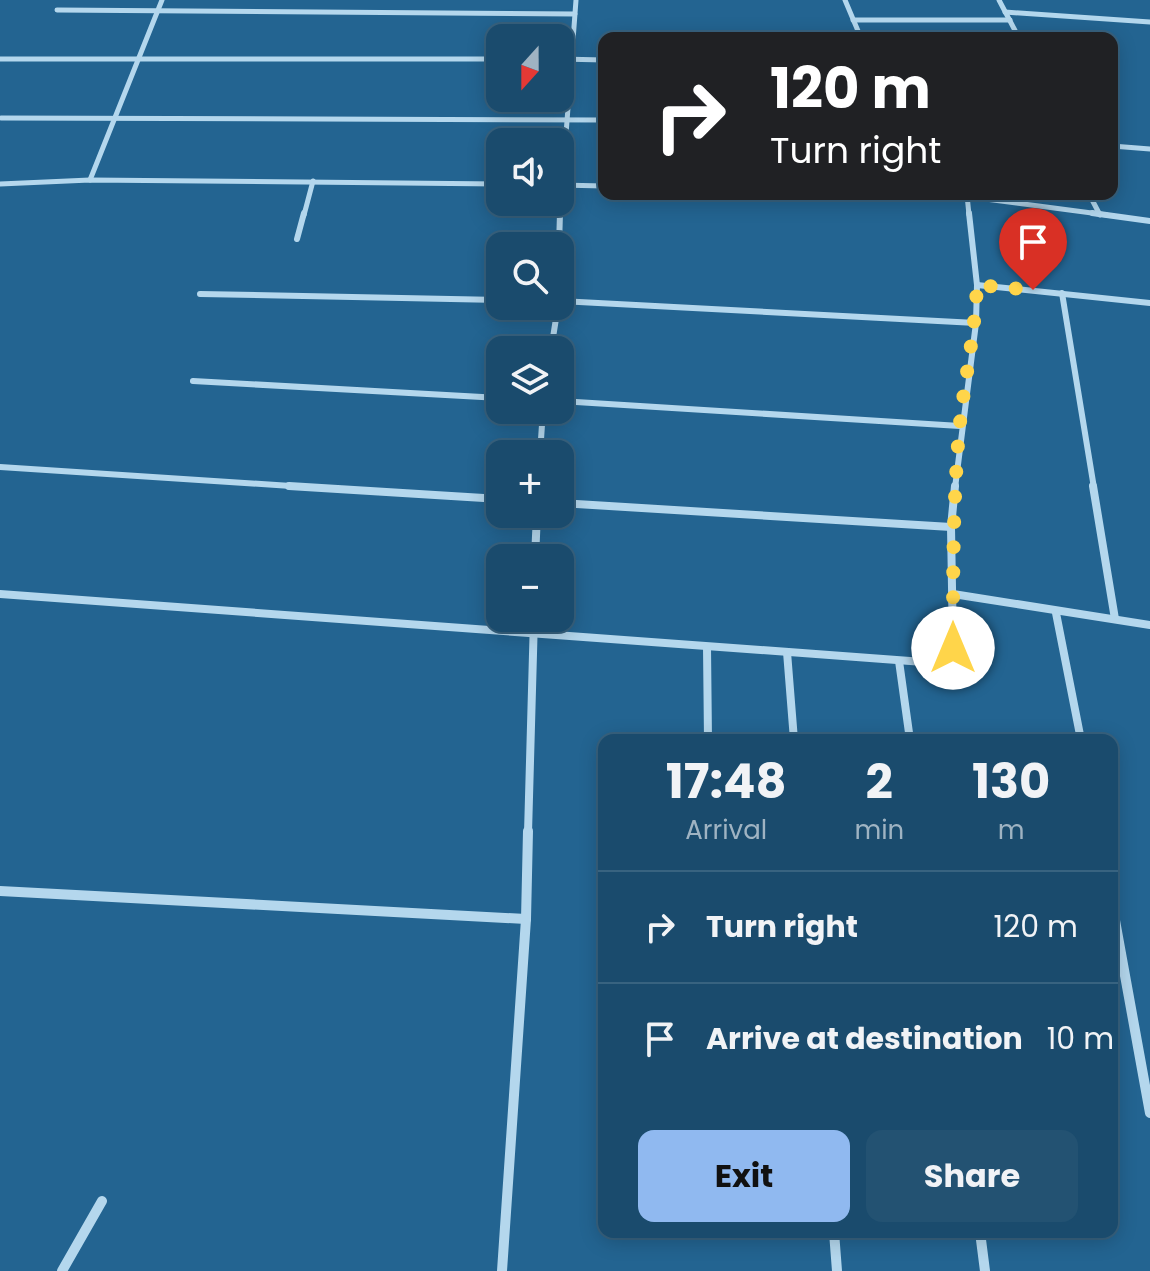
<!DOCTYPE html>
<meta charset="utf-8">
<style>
:root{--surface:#1a4b6d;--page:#235272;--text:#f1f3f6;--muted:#9fb3c2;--line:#386380;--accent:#90b9f0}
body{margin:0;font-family:Poppins,sans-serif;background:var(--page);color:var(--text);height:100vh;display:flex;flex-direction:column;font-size:30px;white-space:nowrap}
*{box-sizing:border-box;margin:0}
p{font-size:26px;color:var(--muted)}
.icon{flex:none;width:44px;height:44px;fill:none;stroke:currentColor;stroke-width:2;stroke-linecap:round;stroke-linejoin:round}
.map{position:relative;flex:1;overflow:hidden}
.details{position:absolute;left:598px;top:734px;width:520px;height:504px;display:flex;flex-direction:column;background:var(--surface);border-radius:16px;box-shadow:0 4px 20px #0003,0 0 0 2px var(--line)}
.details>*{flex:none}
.top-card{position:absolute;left:598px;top:32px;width:520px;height:168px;border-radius:16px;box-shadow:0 4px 20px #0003,0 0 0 2px var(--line);background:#202124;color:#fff;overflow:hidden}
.needle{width:52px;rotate:201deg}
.fabs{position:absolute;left:486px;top:24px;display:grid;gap:16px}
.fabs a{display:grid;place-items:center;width:88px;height:88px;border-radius:16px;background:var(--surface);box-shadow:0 4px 20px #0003,0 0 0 2px var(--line);font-size:40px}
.pin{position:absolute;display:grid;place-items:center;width:68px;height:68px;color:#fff;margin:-82px -34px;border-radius:50% 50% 50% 0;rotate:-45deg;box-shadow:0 0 8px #0007}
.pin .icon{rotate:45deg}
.me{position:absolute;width:88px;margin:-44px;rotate:0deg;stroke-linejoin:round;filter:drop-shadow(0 0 6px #0008)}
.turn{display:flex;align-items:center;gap:28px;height:168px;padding:0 40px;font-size:36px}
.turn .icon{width:104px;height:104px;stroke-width:2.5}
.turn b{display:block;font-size:56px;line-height:68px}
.eta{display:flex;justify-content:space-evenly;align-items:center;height:136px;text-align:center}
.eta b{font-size:48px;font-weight:700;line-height:56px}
.action{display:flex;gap:16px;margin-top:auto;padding:16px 40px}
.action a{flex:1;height:92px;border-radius:16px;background:var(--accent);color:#111;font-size:32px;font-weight:700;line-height:92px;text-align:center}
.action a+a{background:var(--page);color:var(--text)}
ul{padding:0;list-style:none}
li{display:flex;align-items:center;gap:24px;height:112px;padding:0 40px;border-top:2px solid var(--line)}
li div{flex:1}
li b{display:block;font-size:30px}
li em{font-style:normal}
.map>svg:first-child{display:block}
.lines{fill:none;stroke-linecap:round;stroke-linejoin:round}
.street-far3{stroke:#b4d7ed;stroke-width:5}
.street-far2{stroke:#b4d7ed;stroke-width:6}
.street-far1{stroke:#b4d7ed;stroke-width:8}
.street{stroke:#b4d7ed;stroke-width:10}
.route{stroke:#ffd54a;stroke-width:14;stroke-dasharray:0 25.2}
</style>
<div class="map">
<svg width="1150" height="1271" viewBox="0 0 1150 1271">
<rect width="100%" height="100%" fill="#236491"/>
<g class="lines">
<g class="street-far3">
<polyline points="845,0 861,38"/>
<polyline points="999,0 1019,38"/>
<polyline points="57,10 575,14"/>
<polyline points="1005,12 1150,22"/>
<polyline points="853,20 1010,20"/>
<polyline points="0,59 500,59"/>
<polyline points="560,59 604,60"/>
<polyline points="1,118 604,120"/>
<polyline points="1112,146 1150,149"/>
<polyline points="90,180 162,0"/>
<polyline points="0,184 90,180 500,184"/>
<polyline points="560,185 604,186"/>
<polyline points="947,194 1107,215"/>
<polyline points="1089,194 1100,215"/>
<polyline points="967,195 969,215"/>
<polyline points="304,215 313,181"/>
<polyline points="560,215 576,0"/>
</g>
<g class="street-far2">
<polyline points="1092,213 1150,221"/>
<polyline points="297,239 304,213"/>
<polyline points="559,246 560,213"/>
<polyline points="977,285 1150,303"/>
<polyline points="1062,293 1094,488"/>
<polyline points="200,294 500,300"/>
<polyline points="560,301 976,323"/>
<polyline points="551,350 558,306"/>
<polyline points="193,381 500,398"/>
<polyline points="560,401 960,426"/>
<polyline points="540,454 543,410"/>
<polyline points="0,467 321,488"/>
<polyline points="955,488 976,323 977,285 969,213"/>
</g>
<g class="street-far1">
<polyline points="289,486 500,499"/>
<polyline points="1093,486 1115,619"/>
<polyline points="560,503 951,527"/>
<polyline points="535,558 537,514"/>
<polyline points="0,594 937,663 949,659 953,648 951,527 955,486"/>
<polyline points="953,594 1150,625"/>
<polyline points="1056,613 1081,740"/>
<polyline points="707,647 708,740"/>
<polyline points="787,652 794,740"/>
<polyline points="899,661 910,740"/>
<polyline points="528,833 534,618"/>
</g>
<g class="street">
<polyline points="0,891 526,919"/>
<polyline points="1112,904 1150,1113"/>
<polyline points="834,1232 837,1271"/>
<polyline points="980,1232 985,1271"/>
<polyline points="62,1271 102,1201"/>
<polyline points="502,1271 526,919 528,831"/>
</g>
</g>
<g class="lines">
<path class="route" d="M 953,648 C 953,575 953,504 959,432 C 964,382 975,334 977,285 L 1033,290"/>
</g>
</svg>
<div class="fabs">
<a><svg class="needle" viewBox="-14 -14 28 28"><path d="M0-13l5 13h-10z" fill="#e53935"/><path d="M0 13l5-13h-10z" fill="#9fb3c2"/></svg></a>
<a><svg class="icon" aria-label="sound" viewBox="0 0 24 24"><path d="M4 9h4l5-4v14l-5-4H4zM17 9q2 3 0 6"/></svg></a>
<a><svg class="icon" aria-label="search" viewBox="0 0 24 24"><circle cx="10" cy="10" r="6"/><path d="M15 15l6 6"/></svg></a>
<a><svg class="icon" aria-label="layers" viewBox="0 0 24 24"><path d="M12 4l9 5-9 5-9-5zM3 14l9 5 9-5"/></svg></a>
<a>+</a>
<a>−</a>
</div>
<div class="pin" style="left:1033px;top:290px;background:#d93025"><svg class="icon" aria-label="arrive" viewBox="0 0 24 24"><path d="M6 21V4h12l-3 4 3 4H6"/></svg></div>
<svg class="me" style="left:953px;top:648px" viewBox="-20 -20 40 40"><circle r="19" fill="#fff"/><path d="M0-13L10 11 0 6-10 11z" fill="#ffd54a"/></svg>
<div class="top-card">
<div class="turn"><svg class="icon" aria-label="right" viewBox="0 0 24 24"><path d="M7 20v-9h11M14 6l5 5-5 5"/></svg><div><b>120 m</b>Turn right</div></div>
</div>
<section class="details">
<div class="eta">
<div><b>17:48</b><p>Arrival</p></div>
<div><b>2</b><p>min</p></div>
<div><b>130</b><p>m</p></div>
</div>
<ul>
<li><svg class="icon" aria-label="right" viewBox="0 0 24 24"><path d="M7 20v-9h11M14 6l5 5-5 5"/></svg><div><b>Turn right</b></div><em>120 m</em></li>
<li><svg class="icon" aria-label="arrive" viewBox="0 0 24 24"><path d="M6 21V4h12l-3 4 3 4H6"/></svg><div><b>Arrive at destination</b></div><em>10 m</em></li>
</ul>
<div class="action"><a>Exit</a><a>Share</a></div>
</section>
</div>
